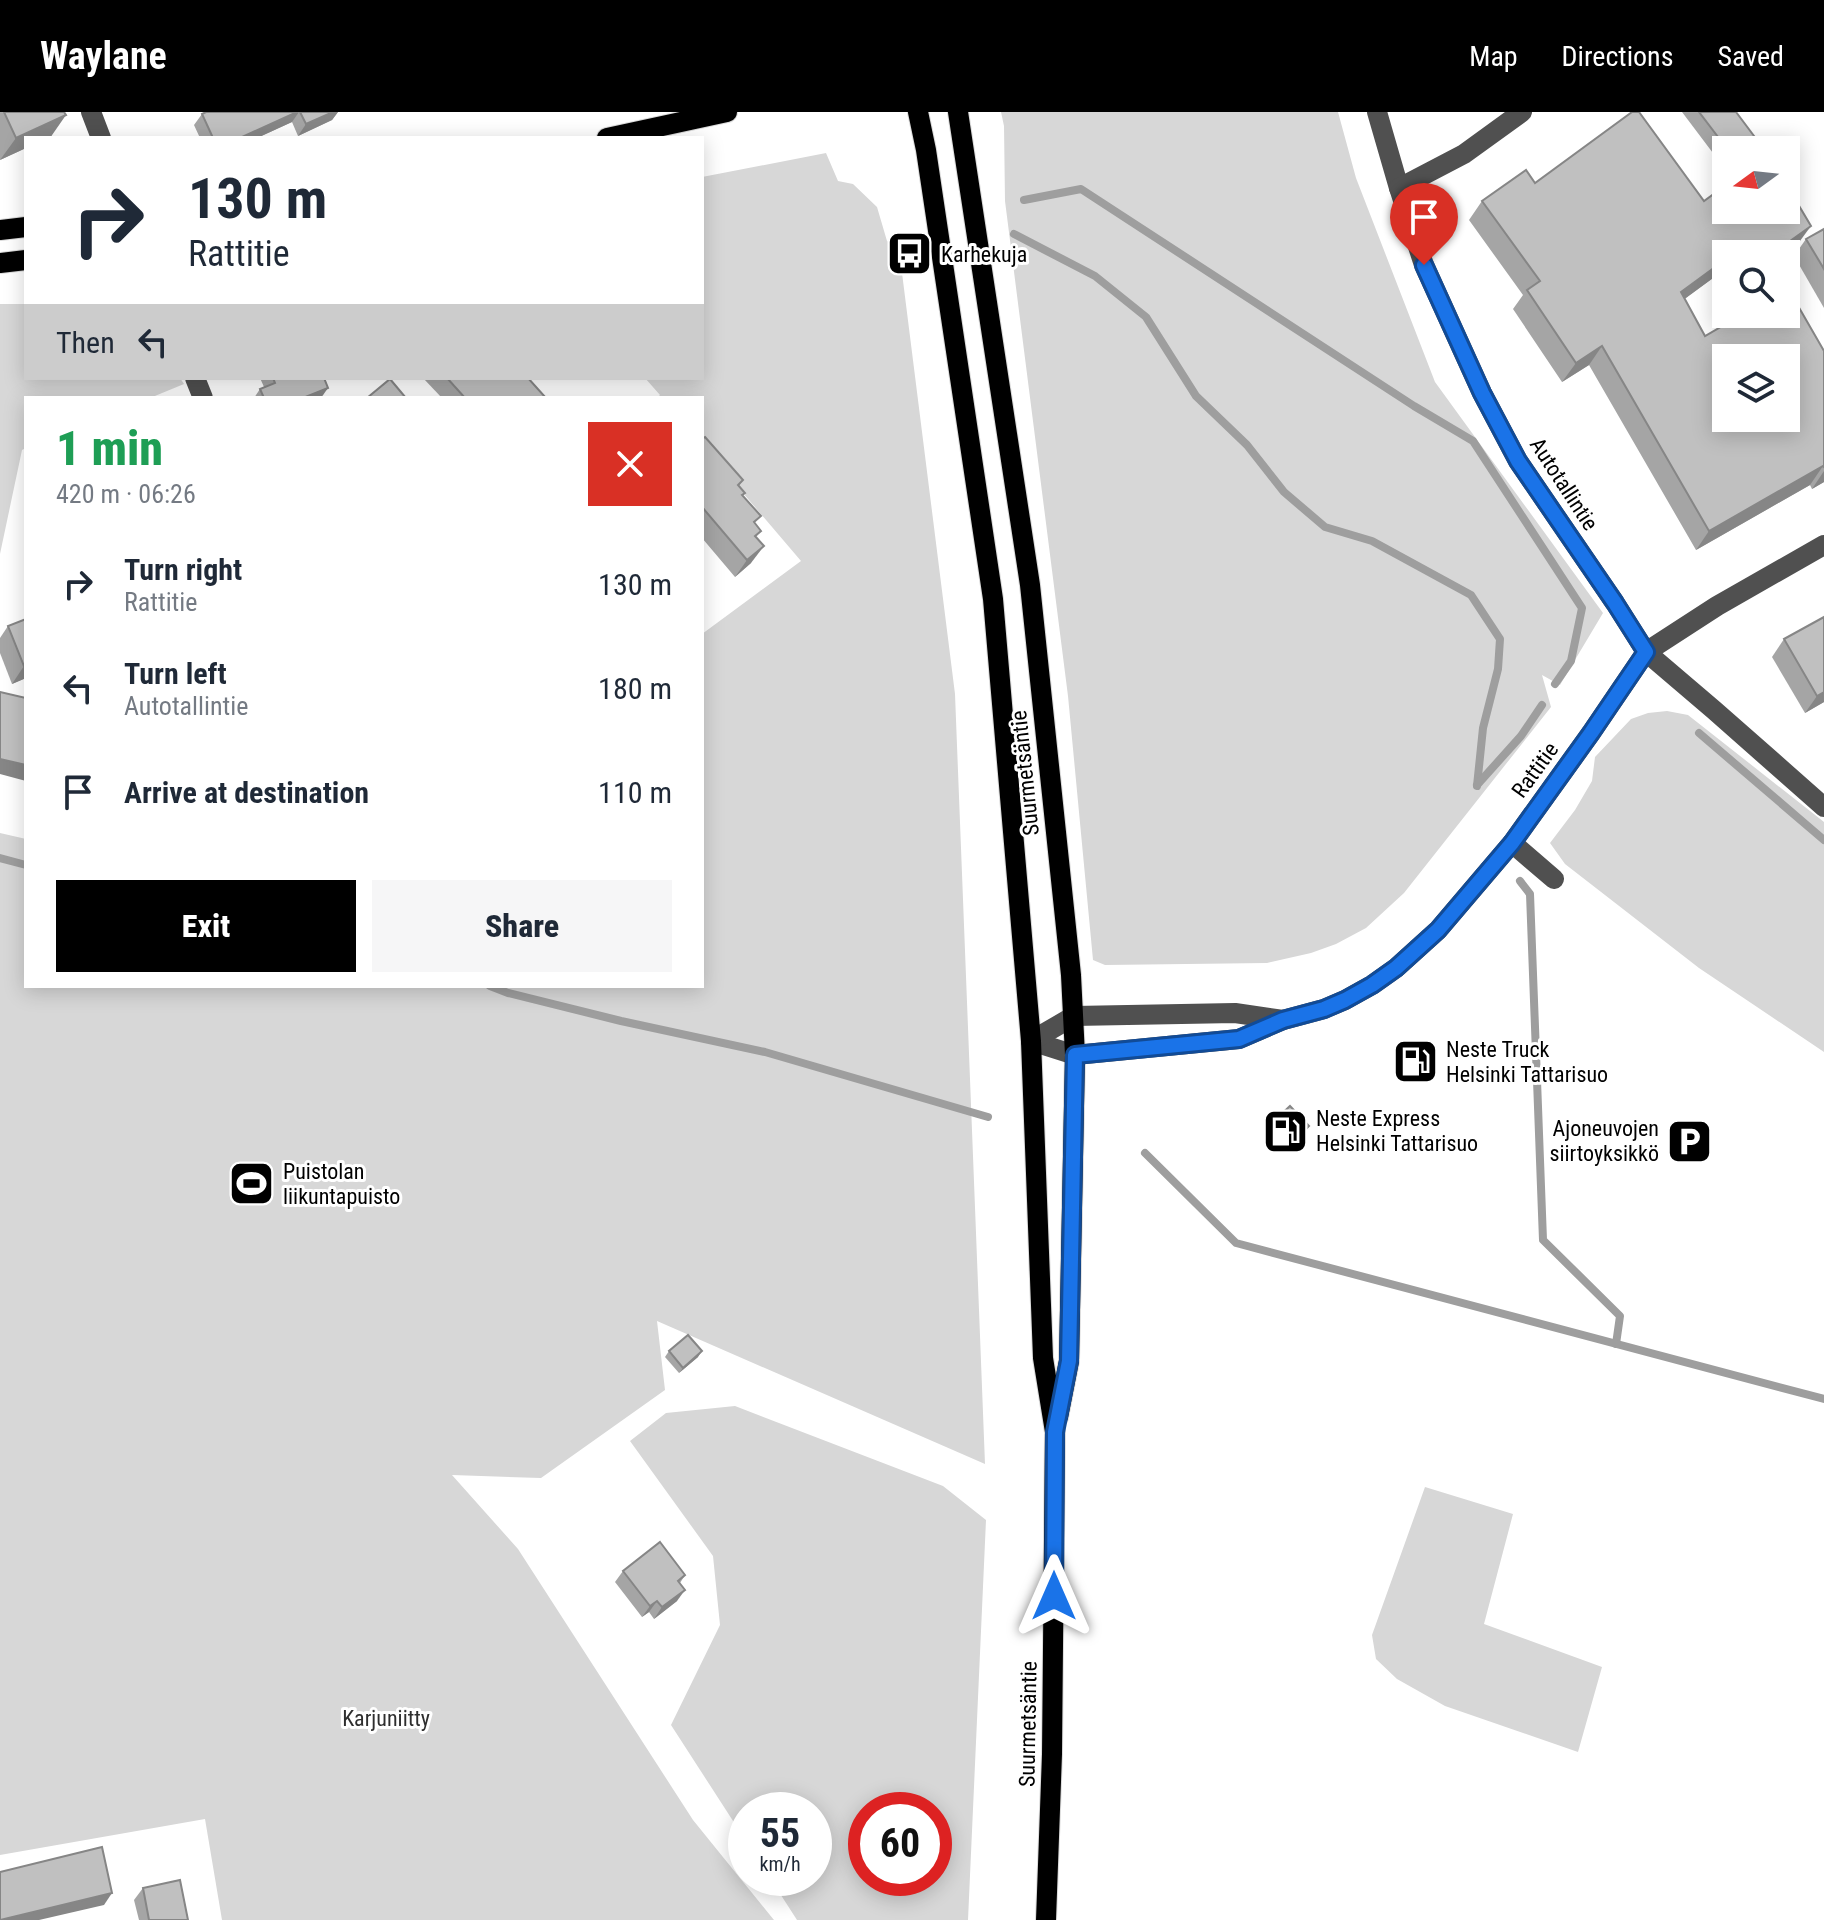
<!DOCTYPE html>
<meta charset="utf-8">
<style>
:root{--surface:#fff;--page:#f6f6f7;--text:#1f2937;--muted:#747a83;--accent:#000}
body{margin:0;font-family:"Roboto Condensed",sans-serif;background:var(--page);color:var(--text);height:100vh;display:flex;flex-direction:column;font-size:30px;white-space:nowrap}
*{box-sizing:border-box;margin:0}
p{font-size:26px;color:var(--muted)}
.icon{flex:none;width:44px;height:44px;fill:none;stroke:currentColor;stroke-width:2;stroke-linecap:round;stroke-linejoin:round}
.map{position:relative;flex:1;overflow:hidden}
.side{position:absolute;left:24px;top:284px;width:680px;height:592px;display:flex;flex-direction:column;background:var(--surface);border-radius:0px;box-shadow:0 4px 20px #0003}
.side>*{flex:none}
.banner{position:absolute;left:24px;top:24px;width:680px;height:244px;border-radius:0px;box-shadow:0 4px 20px #0003;background:#fff;color:var(--text);overflow:hidden}
.needle{width:52px;rotate:255deg}
.fabs{position:absolute;left:1712px;top:24px;display:grid;gap:16px}
.fabs a{display:grid;place-items:center;width:88px;height:88px;border-radius:0px;background:var(--surface);box-shadow:0 4px 20px #0003;font-size:40px}
.speed{position:absolute;left:728px;top:1680px;display:flex;gap:16px;font-size:40px;font-weight:700;text-align:center}
.speed>*{display:grid;place-content:center;width:104px;height:104px;border-radius:50%;background:var(--surface);box-shadow:0 4px 20px #0003;line-height:1}
.speed small{font-size:20px;font-weight:400}
.speed .limit{border:12px solid #d22;background:#fff;color:#111}
.pin{position:absolute;display:grid;place-items:center;width:68px;height:68px;color:#fff;margin:-82px -34px;border-radius:50% 50% 50% 0;rotate:-45deg;box-shadow:0 0 8px #0007}
.pin .icon{rotate:45deg}
.me{position:absolute;width:88px;margin:-44px;rotate:0deg;stroke-linejoin:round;filter:drop-shadow(0 0 6px #0008)}
.turn{display:flex;align-items:center;gap:28px;height:168px;padding:0 32px;font-size:36px}
.turn .icon{width:104px;height:104px;stroke-width:2.5}
.turn b{display:block;font-size:56px;line-height:68px}
.then{display:flex;align-items:center;height:76px;padding:0 32px;background:#0003;gap:16px;font-size:30px}
.round{display:grid;place-items:center;flex:none;width:84px;height:84px;border-radius:0px;background:var(--page)}
.headline{display:flex;align-items:center;justify-content:space-between;height:136px;padding:0 32px}
h1{font-size:48px;font-weight:800;line-height:60px;color:#1e9e55}
.button{display:flex;gap:16px;margin-top:auto;padding:16px 32px}
.button a{flex:1;height:92px;border-radius:0px;background:var(--accent);color:#fff;font-size:32px;font-weight:800;line-height:92px;text-align:center}
.button a+a{background:var(--page);color:var(--text)}
ul{padding:0;list-style:none}
li{display:flex;align-items:center;gap:24px;height:104px;padding:0 32px}
li div{flex:1}
li b{display:block;font-size:30px}
li em{font-style:normal}
header{display:flex;align-items:center;gap:48px;box-sizing:border-box;height:112px;padding:0 40px;background:var(--accent);color:#fff}
header strong{font-size:38px}
nav{display:flex;gap:44px;margin-inline-start:auto;font-size:28px}
.map>svg:first-child{display:block}
.green{fill:#d7d7d7;fill-rule:evenodd}
.lines{fill:none;stroke-linecap:round;stroke-linejoin:round}
.stream{stroke:#9e9e9e;stroke-width:8}
.major-casing{stroke:#dbdbdb;stroke-width:22}
.minor{stroke:#505050;stroke-width:20}
.major{stroke:#000;stroke-width:20}
.wall{fill:#a5a5a5}
.shaded-wall{fill:#868686}
.building{fill:#c0c0c0;stroke:#868686;stroke-width:2;fill-rule:evenodd}
.route-casing{stroke:#114b97;stroke-width:20}
.route{stroke:#1a73e8;stroke-width:14}
.labels{text-anchor:middle;dominant-baseline:central;stroke-width:6;stroke-linejoin:round;paint-order:stroke}
.poi-label{font-size:22px;fill:#000;stroke:#fff;text-anchor:start}
.street-label{font-size:22px;fill:#000;stroke:#fff}
.park-label{font-size:22px;fill:#2e2e2e;stroke:#fff}
</style>
<header>
<strong>Waylane</strong>
<nav><a>Map</a><a>Directions</a><a>Saved</a></nav>
</header>
<div class="map">
<svg width="1824" height="1808" viewBox="0 0 1824 1808">
<rect width="100%" height="100%" fill="#fff"/>
<g class="green">
<polygon points="1001,0 1338,0 1356,66 1435,270 1603,501 1560,573 1542,563 1551,595 1404,781 1366,816 1336,832 1311,841 1267,851 1105,853 1093,848 1068,584 1005,89 1004,14"/>
<polygon points="826,41 838,69 853,72 877,95 887,129 899,137 955,582 985,1352 657,1209 665,1278 541,1366 452,1363 518,1437 693,1708 774,1808 222,1808 205,1707 0,1743 0,721 26,727 26,874 702,874 702,522 801,449 702,333 702,286 657,286 660,283 645,266 702,266 702,65"/>
<polygon points="0,192 26,192 26,266 180,266 184,272 150,286 26,286 26,336 22,338 0,442"/>
<polygon points="1667,599 1688,603 1824,710 1824,940 1699,856 1565,752 1550,731 1575,698 1592,669 1595,645 1631,607 1648,601"/>
<path d="M 735,1294 L 943,1374 L 986,1408 L 968,1808 L 797,1808 L 770,1766 L 814,1766 L 814,1698 L 746,1698 L 746,1729 L 671,1613 L 720,1513 L 713,1444 L 630,1329 L 666,1301 ZM 866,1698 L 934,1698 L 934,1766 L 866,1766 Z"/>
<polygon points="1425,1375 1513,1402 1484,1512 1602,1555 1578,1640 1445,1594 1397,1567 1376,1547 1372,1523"/>
</g>
<g class="lines">
<g class="stream">
<polyline points="1024,88 1081,77 1414,294 1473,329 1582,496 1571,549 1555,572"/>
<polyline points="1014,122 1095,164 1146,205 1196,284 1247,333 1284,380 1325,415 1372,429 1471,483 1500,527 1498,557 1483,616 1477,674"/>
<polyline points="1699,621 1824,728"/>
<polyline points="1477,673 1521,624 1542,593"/>
<polyline points="0,746 26,753"/>
<polyline points="1520,769 1530,782 1543,1128 1620,1204 1616,1232"/>
<polyline points="490,874 508,881 621,909 765,940 988,1005"/>
<polyline points="1145,1041 1236,1131 1824,1287"/>
</g>
<defs>
<g id="major">
<polyline points="918,0 926,38 993,487 1031,929 1043,1246 1055,1320 1052,1642 1046,1808"/>
<polyline points="958,0 1030,473 1071,863 1075,943 1069,1249 1058,1305"/>
<polyline points="607,26 727,0"/>
<polyline points="0,118 26,115"/>
<polyline points="0,151 26,148"/>
</g>
</defs>
<use href="#major" class="major-casing"/>
<g class="minor">
<polyline points="91,0 101,26"/>
<polyline points="1377,0 1399,76 1424,153 1482,281 1518,349 1615,491 1646,540 1714,598 1824,695"/>
<polyline points="1399,76 1464,42 1522,0"/>
<polyline points="195,266 203,286"/>
<polyline points="1512,731 1554,767"/>
<polyline points="1031,929 1075,943 1239,927 1283,908 1324,897 1345,888 1372,873 1396,856 1438,818 1512,731 1591,621 1646,540 1717,494 1824,433"/>
<polyline points="1031,929 1074,904 1235,901 1283,908"/>
</g>
<use href="#major" class="major"/>
</g>
<g class="wall">
<polygon points="0,0 64,0 50,26 26,26 26,36 0,48"/>
<polygon points="206,0 338,0 332,8 298,24 292,10 257,26 200,26 194,13 202,2"/>
<polygon points="1682,0 1736,0 1757,28 1750,38 1726,38 1725,57"/>
<polygon points="1535,71 1704,89 1726,98 1797,133 1785,142 1726,142 1726,162 1724,158 1684,187 1705,224 1824,240 1824,370 1812,377 1810,373 1696,438 1589,253 1562,270 1513,197 1523,183 1469,108 1482,89"/>
<polygon points="1824,117 1824,196 1794,144 1806,127"/>
<polygon points="260,266 324,266 321,286 254,286 260,277 264,275"/>
<polygon points="423,266 528,266 546,286 442,286"/>
<polygon points="702,327 743,368 739,374 745,381 743,384 755,412 761,419 756,425 751,451 735,465 702,426"/>
<polygon points="1824,505 1824,590 1805,601 1772,545 1784,527"/>
<polygon points="26,507 26,566 12,572 0,541 0,526 8,514"/>
<polygon points="1270,1013 1309,1014 1305,1020 1285,1039 1266,1019"/>
<polygon points="669,1239 698,1245 679,1261 665,1245"/>
<polygon points="623,1459 685,1463 680,1471 677,1489 654,1507 649,1500 642,1505 615,1470"/>
<polygon points="143,1776 188,1808 139,1808 134,1788"/>
</g>
<g class="shaded-wall">
<polygon points="297,0 299,0 292,10 257,26 240,26"/>
<polygon points="333,0 338,0 332,8 298,24 306,12"/>
<polygon points="66,3 50,26 26,26 26,36 0,48 16,26"/>
<polygon points="1757,28 1750,38 1743,38"/>
<polygon points="1811,114 1797,133 1785,142 1772,142"/>
<polygon points="1726,147 1726,155 1724,158 1667,200 1681,180"/>
<polygon points="1602,234 1589,253 1562,270 1576,251"/>
<polygon points="328,276 321,286 303,286"/>
<polygon points="1823,354 1810,373 1696,438 1709,419"/>
<polygon points="1824,359 1824,370 1812,377"/>
<polygon points="764,434 751,451 735,465 747,448"/>
<polygon points="26,553 26,566 12,572 24,554"/>
<polygon points="1824,580 1824,590 1805,601 1817,584"/>
<polygon points="0,647 26,653 26,669 0,662"/>
<polygon points="1309,1014 1305,1020 1285,1039 1289,1034"/>
<polygon points="702,1239 698,1245 679,1261 683,1256"/>
<polygon points="685,1478 677,1489 654,1507 662,1495"/>
<polygon points="657,1489 649,1500 642,1505 650,1494"/>
<polygon points="112,1781 104,1793 39,1808 0,1808"/>
</g>
<g class="building">
<polygon points="4,0 64,0 66,3 16,26"/>
<polygon points="206,0 297,0 240,26 213,26 202,2"/>
<polygon points="300,0 333,0 306,12"/>
<path d="M 1632,0 L 1639,0 L 1704,89 L 1726,73 L 1726,98 L 1786,98 L 1786,72 L 1811,114 L 1772,142 L 1739,142 L 1737,139 L 1733,142 L 1726,142 L 1726,147 L 1681,180 L 1705,224 L 1743,202 L 1786,202 L 1786,173 L 1824,239 L 1824,355 L 1823,354 L 1709,419 L 1602,234 L 1576,251 L 1527,178 L 1540,169 L 1482,89 L 1526,58 L 1535,71 ZM 1726,246 L 1786,246 L 1786,306 L 1726,306 Z"/>
<polygon points="1699,0 1736,0 1757,28 1743,38 1728,38"/>
<polygon points="1824,117 1824,157 1806,127"/>
<polygon points="273,266 324,266 328,276 303,286 264,286 260,277 275,271"/>
<polygon points="447,266 528,266 546,286 465,286"/>
<polygon points="390,267 406,286 367,286"/>
<polygon points="705,325 743,368 738,373 745,381 742,383 761,404 754,410 761,419 755,424 764,434 747,448 702,395 702,327"/>
<polygon points="1824,505 1824,580 1817,584 1784,527"/>
<polygon points="26,507 26,553 24,554 8,514"/>
<polygon points="0,580 26,586 26,653 0,647"/>
<polygon points="1290,994 1309,1014 1289,1034 1270,1013"/>
<polygon points="688,1223 702,1239 683,1256 669,1239"/>
<polygon points="660,1430 685,1463 678,1469 685,1478 662,1495 657,1489 650,1494 623,1459"/>
<polygon points="102,1735 112,1781 0,1808 0,1760"/>
<polygon points="180,1768 188,1808 149,1808 143,1776"/>
</g>
<g class="lines">
<defs>
<polyline id="route" points="1054,1484 1055,1320 1069,1249 1075,943 1239,927 1283,908 1324,897 1345,888 1372,873 1396,856 1438,818 1512,731 1591,621 1646,540 1615,491 1518,349 1482,281 1424,153"/>
</defs>
<use href="#route" class="route-casing"/>
<use href="#route" class="route"/>
</g>
<defs>
<symbol id="bus-square" viewBox="-11 -11 22 22"><rect x="-9" y="-9" width="18" height="18" rx="4" fill="#000" stroke="#fff"/><path d="M-5-6H5V4H4V6H2V4H-2V6H-4V4H-5ZM-3.5-4V0h7V-4ZM-3.5 1.2v1.5H-2V1.2ZM2 1.2v1.5H3.5V1.2Z" fill="#fff"/></symbol>
<symbol id="fuel-square" viewBox="-11 -11 22 22"><rect x="-9" y="-9" width="18" height="18" rx="4" fill="#000" stroke="#fff"/><path d="M-5.5-6h7V0h2V4h1.3V-2.5L3-4.5l.8-.8L6-3V5H2.5V1h-1V6h-7ZM-4.2-4.7v3.2H.2V-4.7Z" fill="#fff"/></symbol>
<symbol id="parking-square" viewBox="-11 -11 22 22"><rect x="-9" y="-9" width="18" height="18" rx="4" fill="#000" stroke="#fff"/><path d="M-3.5-5.5H1a3.5 3.5 0 0 1 0 7H-1V5.5H-3.5ZM-1-3.4V-.6H.8a1.4 1.4 0 0 0 0-2.8Z" fill="#fff"/></symbol>
<symbol id="stadium-square" viewBox="-11 -11 22 22"><rect x="-9" y="-9" width="18" height="18" rx="4" fill="#000" stroke="#fff"/><path d="M0-5a6.5 5 0 1 0 0 10a6.5 5 0 1 0 0-10ZM-3.5-1.8h7v3.6h-7Z" fill="#fff"/></symbol>
</defs>
<g fill-rule="evenodd">
<use href="#bus-square" x="884" y="116" width="51" height="51"/>
<use href="#fuel-square" x="1390" y="924" width="51" height="51"/>
<use href="#fuel-square" x="1260" y="994" width="51" height="51"/>
<use href="#parking-square" x="1664" y="1004" width="51" height="51"/>
<use href="#stadium-square" x="226" y="1046" width="51" height="51"/>
</g>
<g class="labels">
<g class="poi-label">
<text x="941" y="142">Karhekuja</text>
<text x="1446" y="937">Neste Truck<tspan x="1446" dy="25">Helsinki Tattarisuo</tspan></text>
<text x="1316" y="1006">Neste Express<tspan x="1316" dy="25">Helsinki Tattarisuo</tspan></text>
<text x="1659" y="1016" text-anchor="end">Ajoneuvojen<tspan x="1659" dy="25">siirtoyksikkö</tspan></text>
<text x="283" y="1059">Puistolan<tspan x="283" dy="25">liikuntapuisto</tspan></text>
</g>
<g class="street-label">
<text transform="translate(1564 372) rotate(57)">Autotallintie</text>
<text transform="translate(1535 658) rotate(-54)">Rattitie</text>
<text transform="translate(1025 661) rotate(-96)">Suurmetsäntie</text>
<text transform="translate(1028 1612) rotate(-89)">Suurmetsäntie</text>
</g>
<g class="park-label">
<text x="386" y="1606">Karjuniitty</text>
</g>
</g>
</svg>
<div class="fabs">
<a><svg class="needle" viewBox="-14 -14 28 28"><path d="M0-13l5 13h-10z" fill="#e53935"/><path d="M0 13l5-13h-10z" fill="#747a83"/></svg></a>
<a><svg class="icon" aria-label="search" viewBox="0 0 24 24"><circle cx="10" cy="10" r="6"/><path d="M15 15l6 6"/></svg></a>
<a><svg class="icon" aria-label="layers" viewBox="0 0 24 24"><path d="M12 4l9 5-9 5-9-5zM3 14l9 5 9-5"/></svg></a>
</div>
<div class="speed"><div>55<small>km/h</small></div><div class="limit">60</div></div>
<div class="pin" style="left:1424px;top:153px;background:#d93025"><svg class="icon" aria-label="arrive" viewBox="0 0 24 24"><path d="M6 21V4h12l-3 4 3 4H6"/></svg></div>
<svg class="me" style="left:1054px;top:1484px" viewBox="-20 -20 40 40"><path d="M0-17L14 15 0 8-14 15z" fill="#1a73e8" stroke="#fff" stroke-width="4"/></svg>
<div class="banner">
<div class="turn"><svg class="icon" aria-label="right" viewBox="0 0 24 24"><path d="M7 20v-9h11M14 6l5 5-5 5"/></svg><div><b>130 m</b>Rattitie</div></div>
<div class="then">Then<svg class="icon" aria-label="left" viewBox="0 0 24 24"><path d="M17 20v-9H6M10 6l-5 5 5 5"/></svg></div>
</div>
<section class="side">
<div class="headline"><div><h1>1 min</h1><p>420 m · 06:26</p></div><a class="round" style="background:#d93025;color:#fff"><svg class="icon" aria-label="close" viewBox="0 0 24 24"><path d="M6 6l12 12M18 6L6 18"/></svg></a></div>
<ul>
<li><svg class="icon" aria-label="right" viewBox="0 0 24 24"><path d="M7 20v-9h11M14 6l5 5-5 5"/></svg><div><b>Turn right</b><p>Rattitie</p></div><em>130 m</em></li>
<li><svg class="icon" aria-label="left" viewBox="0 0 24 24"><path d="M17 20v-9H6M10 6l-5 5 5 5"/></svg><div><b>Turn left</b><p>Autotallintie</p></div><em>180 m</em></li>
<li><svg class="icon" aria-label="arrive" viewBox="0 0 24 24"><path d="M6 21V4h12l-3 4 3 4H6"/></svg><div><b>Arrive at destination</b></div><em>110 m</em></li>
</ul>
<div class="button"><a>Exit</a><a>Share</a></div>
</section>
</div>
